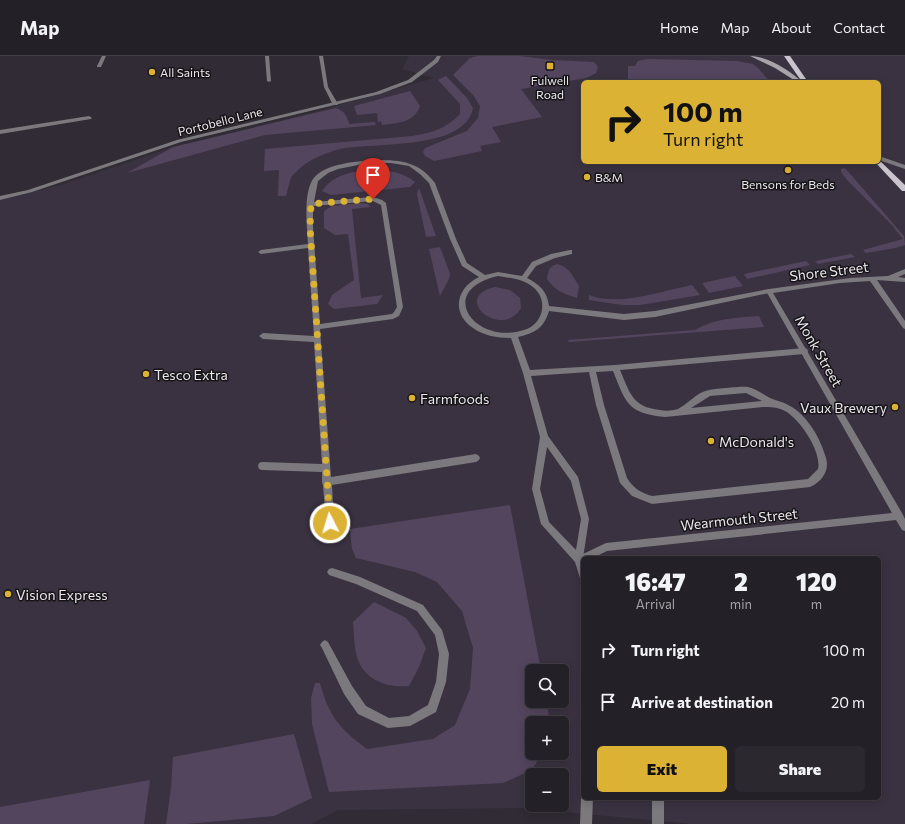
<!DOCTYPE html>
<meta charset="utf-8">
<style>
:root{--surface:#242027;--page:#2c282f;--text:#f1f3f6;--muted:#a3a3a7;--line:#413e44;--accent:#dbb233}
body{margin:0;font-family:Commissioner,sans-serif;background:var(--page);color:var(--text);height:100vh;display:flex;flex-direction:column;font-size:15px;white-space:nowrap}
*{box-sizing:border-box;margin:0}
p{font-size:13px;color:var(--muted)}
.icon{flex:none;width:22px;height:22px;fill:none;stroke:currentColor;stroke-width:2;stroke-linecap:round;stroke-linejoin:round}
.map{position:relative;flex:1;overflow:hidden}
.sheet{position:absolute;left:581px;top:500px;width:300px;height:244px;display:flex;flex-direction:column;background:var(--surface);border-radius:6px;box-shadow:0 2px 10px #0003,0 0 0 1px var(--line)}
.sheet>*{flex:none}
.guide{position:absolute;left:581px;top:24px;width:300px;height:84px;border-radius:6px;box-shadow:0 2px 10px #0003,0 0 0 1px var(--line);background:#dbb233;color:#111;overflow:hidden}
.controls{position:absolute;left:525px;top:608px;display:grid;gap:8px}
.controls a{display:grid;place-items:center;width:44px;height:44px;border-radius:6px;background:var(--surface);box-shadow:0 2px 10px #0003,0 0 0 1px var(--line);font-size:20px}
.pin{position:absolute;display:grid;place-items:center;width:34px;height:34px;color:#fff;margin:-41px -17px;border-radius:50% 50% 50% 0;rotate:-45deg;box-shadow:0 0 4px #0007}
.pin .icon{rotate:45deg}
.me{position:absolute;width:44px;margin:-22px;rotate:355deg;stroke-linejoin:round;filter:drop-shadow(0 0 3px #0008)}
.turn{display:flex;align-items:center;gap:14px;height:84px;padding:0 16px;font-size:18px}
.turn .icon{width:52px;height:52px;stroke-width:2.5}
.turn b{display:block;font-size:28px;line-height:34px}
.eta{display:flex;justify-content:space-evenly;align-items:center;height:68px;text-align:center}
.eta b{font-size:24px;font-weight:800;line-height:28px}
.action{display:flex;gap:8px;margin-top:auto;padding:8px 16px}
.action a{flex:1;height:46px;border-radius:6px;background:var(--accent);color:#111;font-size:16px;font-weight:800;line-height:46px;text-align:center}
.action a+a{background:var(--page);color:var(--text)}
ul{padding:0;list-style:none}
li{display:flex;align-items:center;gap:12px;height:52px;padding:0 16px}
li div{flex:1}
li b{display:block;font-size:15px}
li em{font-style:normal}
header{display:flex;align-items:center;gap:24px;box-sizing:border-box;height:56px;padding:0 20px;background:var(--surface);border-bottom:1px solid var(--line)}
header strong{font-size:19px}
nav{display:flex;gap:22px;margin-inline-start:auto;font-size:14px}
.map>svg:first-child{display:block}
.built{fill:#3b3241;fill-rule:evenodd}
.green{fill:#54455e}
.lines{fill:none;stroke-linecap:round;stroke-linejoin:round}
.lane{fill:#7b797d;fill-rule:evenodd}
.street{fill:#7b797d;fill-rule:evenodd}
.secondary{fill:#a7a3ab;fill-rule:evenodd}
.primary{fill:#cac4ce;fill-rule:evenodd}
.route{stroke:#dbb233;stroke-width:7;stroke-dasharray:0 12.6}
.poi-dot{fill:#dbb233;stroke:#171418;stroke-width:1.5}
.labels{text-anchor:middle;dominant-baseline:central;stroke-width:3;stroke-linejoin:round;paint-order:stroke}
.far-poi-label{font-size:12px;fill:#e9e6ec;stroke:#171418;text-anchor:start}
.far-street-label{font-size:12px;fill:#e9e6ec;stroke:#171418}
.street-label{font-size:14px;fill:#e9e6ec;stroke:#171418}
.poi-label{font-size:14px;fill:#e9e6ec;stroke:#171418;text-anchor:start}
</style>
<header>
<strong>Map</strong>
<nav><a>Home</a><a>Map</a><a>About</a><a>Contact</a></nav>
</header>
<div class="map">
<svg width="905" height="768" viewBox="0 0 905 768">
<rect width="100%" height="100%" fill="#302b34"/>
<path class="built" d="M 409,0 L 905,0 L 905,768 L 692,768 L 522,752 L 338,754 L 311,768 L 0,768 L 0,144 L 64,128 L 173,91 L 322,54 L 434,22 L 402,13 ZM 583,26 L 879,26 L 879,106 L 583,106 ZM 583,502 L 879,502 L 879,742 L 583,742 ZM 532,615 L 562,615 L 562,645 L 532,645 ZM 532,667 L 562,667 L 562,697 L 532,697 ZM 532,719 L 562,719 L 562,749 L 532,749 Z"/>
<g class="green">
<polygon points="478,0 520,0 552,4 594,6 598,11 596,17 586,22 521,33 542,61 492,71 501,86 480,90 482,95 434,105 425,100 423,96 425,92 467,75 478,62 480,50 473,39 453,19 470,2"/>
<polygon points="648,3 737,5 753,8 759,13 770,26 694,26 691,24 680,26 628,26 628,10 635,10 638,5"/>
<path d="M 446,20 L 467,42 L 473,52 C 465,95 372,86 340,93 C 325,97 310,103 299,113 C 297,115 294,118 292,120 C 289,125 288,134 286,140 L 278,140 L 279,114 L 264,115 L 265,93 L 412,80 C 431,77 446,73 460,58 L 460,48 L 438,24 Z"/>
<path d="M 410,35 L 420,50 C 414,67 397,67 382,69 L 381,65 L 378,66 L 377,57 L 357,59 L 354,50 Z"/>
<path d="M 336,52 C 344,55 347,59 349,68 L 375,66 L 376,69 L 265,79 L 127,117 L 173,91 Z"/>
<polygon points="845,112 904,180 905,189 895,192 866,197 863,194 903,183 894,172 895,172 847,124 841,116 841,113"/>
<path d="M 370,114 C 386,114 401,115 415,126 L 410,131 L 331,139 L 322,135 C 334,118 351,116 370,114 Z"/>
<polygon points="419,132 436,180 426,181 417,138"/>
<polygon points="361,147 368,148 370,151 352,153 361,242 383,239 377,248 334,253 328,248 332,239 354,224 348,178 335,179 324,172 324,155 332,150"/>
<polygon points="440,191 450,218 449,223 440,240 429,193"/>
<polygon points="851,198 855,201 818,208 815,205"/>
<polygon points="806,205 810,209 747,223 744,218"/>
<path d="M 557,208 C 569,210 573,221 579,230 L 577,242 C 564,238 554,234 547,223 C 548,214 549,211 557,208 Z"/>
<polygon points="735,220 743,230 709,237 702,227"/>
<path d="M 692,229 L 700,239 L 640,249 L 622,249 L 589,244 L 589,239 C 617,251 662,235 692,229 Z"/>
<path d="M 495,231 L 510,234 L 520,242 L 521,252 C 501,285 450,241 495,231 Z"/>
<path d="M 759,260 L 764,271 L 569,286 L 568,284 L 695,274 C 716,262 735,262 759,260 Z"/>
<path d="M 510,449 L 541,615 L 532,615 L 532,645 L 546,645 L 549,660 L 548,667 L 532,667 L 532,697 L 542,697 L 532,714 L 503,727 L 329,736 L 312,668 L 311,642 L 315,627 L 320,627 C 329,661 340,673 367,693 L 433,683 L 455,669 L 470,633 L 473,592 L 462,555 L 437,526 L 415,516 L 356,502 L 352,493 L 350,473 Z"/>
<path d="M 374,546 L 406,562 L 417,575 L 426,592 L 419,611 L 409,630 C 387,632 364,624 357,601 C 354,590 354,577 353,566 Z"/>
<polygon points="294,678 312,742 274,760 186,768 166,768 171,732 173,701"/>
<polygon points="150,724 144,768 0,768 0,751"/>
</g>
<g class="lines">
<g class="lane">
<polygon points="265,0 269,0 271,25 269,26 267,25"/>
<polygon points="319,0 323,0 328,31 338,48 337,49 333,49 324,31"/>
<polygon points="89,60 92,62 91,63 0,78 0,74"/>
<path d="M 377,104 C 402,104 419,106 435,127 L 456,183 L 467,207 L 485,219 L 498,216 L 522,220 L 532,206 L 551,198 L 570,194 L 572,194 L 572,198 L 555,202 L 536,210 L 527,222 C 540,229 547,235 549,250 L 624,258 L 655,255 L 769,233 L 771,233 L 771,237 L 769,237 L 655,261 L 624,264 L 549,255 C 544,272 535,277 518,281 L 530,314 L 615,309 L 804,292 L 807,293 L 808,295 L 807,297 L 804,298 L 620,314 C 630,337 632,351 660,354 C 665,355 672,355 678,353 C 688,348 697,336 709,334 C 716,333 742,330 748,331 C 756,333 763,338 770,342 C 777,345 784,346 790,350 C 807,359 821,383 826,402 C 830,414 822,426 810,431 L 652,448 L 632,440 L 620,427 L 596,349 L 589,316 L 531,320 L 548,380 L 578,421 L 589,463 L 583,502 L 583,523 L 580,522 L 575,506 L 541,468 L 532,433 L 540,381 L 523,317 L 511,282 C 498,282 484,280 473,272 C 451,257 456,232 479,221 L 462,210 L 450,183 L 429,127 L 420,118 L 409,110 L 391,107 L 377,107 L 363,108 L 338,113 L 328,117 L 318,125 L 314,146 L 373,141 L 382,144 L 386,147 L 403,251 L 399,260 L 393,263 L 320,273 L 331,421 L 476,398 L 479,400 L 480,402 L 479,404 L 476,406 L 332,429 L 334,467 L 333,470 L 330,471 L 327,470 L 326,467 L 323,429 L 322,426 L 322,416 L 262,414 L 259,413 L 258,410 L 259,407 L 262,406 L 322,408 L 314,286 L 263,283 L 259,280 L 263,277 L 314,280 L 308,192 L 261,198 L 258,196 L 261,194 L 308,188 C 307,171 303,138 313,123 C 324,107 359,105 377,104 ZM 373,145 L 381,149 L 397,251 L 394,256 L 392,258 L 320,268 L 313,171 L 313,150 ZM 498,220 C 510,222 523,223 533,231 C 548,243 544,266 527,273 C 477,292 433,235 498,220 ZM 613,315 C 626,347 627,357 665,361 L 763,351 C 770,351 778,351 785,355 C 800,363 822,396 818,413 L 808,423 L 652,440 C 641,437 633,432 627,422 L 604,349 L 596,316 ZM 746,337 L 762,345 L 691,352 L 710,340 ZM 547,391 L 571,425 L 581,463 L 576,494 L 549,466 L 540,433 Z"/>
<polygon points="332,512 360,521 423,549 442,574 449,598 446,626 436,656 410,670 388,672 358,658 344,638 322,592 320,589 322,586 325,584 328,586 352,630 366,650 389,662 409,660 428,649 436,626 439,598 435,579 417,555 356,528 329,519 327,516 329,513"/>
<polygon points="583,738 583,742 593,742 592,768 580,768 581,742"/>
<rect x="652" y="742" width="12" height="26"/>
</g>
<g class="street">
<polygon points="102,0 106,0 101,11 97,11 97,10"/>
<polygon points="437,0 441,0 438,6 412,26 380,38 181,86 32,136 0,144 0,140 28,134 177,84 376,36 408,24 434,4"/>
<polygon points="879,100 905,109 905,113 879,104"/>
<polygon points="905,213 905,218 898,221 905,222 905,226 877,224 905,265 905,273 903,272 870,225 840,227 773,237 902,457 905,463 905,475 902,474 896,464 607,495 593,502 583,502 583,506 581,505 579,502 581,499 606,487 892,457 766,235 769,233 850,222 888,220"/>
</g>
<path class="secondary" d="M 750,0 C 767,0 790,14 802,26 L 797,26 L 775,12 Z"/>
<g class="primary">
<polygon points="784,0 790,0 808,26 802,26"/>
<polygon points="879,104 905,129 905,135 902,135 875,106 879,106"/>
</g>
</g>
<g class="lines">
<polyline class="route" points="330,467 310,171 311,148 373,143"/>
</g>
<g class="poi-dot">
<rect x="546" y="6" width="8" height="8" rx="2"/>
<circle cx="152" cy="16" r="4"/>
<circle cx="788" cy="114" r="4"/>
<circle cx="587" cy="121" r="4"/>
<circle cx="146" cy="318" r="4"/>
<circle cx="412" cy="342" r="4"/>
<circle cx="895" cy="351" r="4"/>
<circle cx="711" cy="385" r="4"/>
<circle cx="8" cy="538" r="4"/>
</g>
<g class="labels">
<g class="far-poi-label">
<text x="160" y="16">All Saints</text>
<text x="550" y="24" text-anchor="middle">Fulwell<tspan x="550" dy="14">Road</tspan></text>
<text x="595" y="121">B&amp;M</text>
<text x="788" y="128" text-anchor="middle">Bensons for Beds</text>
</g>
<g class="far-street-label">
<text transform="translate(220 65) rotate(-14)">Portobello Lane</text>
</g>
<g class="street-label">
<text transform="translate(829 215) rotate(-7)">Shore Street</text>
<text transform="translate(819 295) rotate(60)">Monk Street</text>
<text transform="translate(739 463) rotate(-6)">Wearmouth Street</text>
</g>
<g class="poi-label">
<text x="154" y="318">Tesco Extra</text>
<text x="420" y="342">Farmfoods</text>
<text x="887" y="351" text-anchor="end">Vaux Brewery</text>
<text x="719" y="385">McDonald's</text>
<text x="16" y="538">Vision Express</text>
</g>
</g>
</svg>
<div class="controls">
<a><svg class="icon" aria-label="search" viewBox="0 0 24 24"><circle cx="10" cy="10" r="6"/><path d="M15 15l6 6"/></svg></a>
<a>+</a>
<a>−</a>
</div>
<div class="pin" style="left:373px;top:143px;background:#d93025"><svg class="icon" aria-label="arrive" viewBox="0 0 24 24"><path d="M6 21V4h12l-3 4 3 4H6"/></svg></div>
<svg class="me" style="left:330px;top:467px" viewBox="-20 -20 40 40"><circle r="17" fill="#dbb233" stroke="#fff" stroke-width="3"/><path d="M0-11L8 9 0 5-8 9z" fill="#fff"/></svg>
<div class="guide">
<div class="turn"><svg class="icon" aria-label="right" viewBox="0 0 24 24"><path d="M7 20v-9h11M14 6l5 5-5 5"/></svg><div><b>100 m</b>Turn right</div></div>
</div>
<section class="sheet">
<div class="eta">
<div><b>16:47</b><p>Arrival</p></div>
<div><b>2</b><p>min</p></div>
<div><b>120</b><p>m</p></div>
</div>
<ul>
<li><svg class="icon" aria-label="right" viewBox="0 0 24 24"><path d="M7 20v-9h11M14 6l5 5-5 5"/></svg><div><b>Turn right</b></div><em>100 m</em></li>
<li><svg class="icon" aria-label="arrive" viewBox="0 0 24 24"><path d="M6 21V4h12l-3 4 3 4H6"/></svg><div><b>Arrive at destination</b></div><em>20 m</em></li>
</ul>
<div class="action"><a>Exit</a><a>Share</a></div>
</section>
</div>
